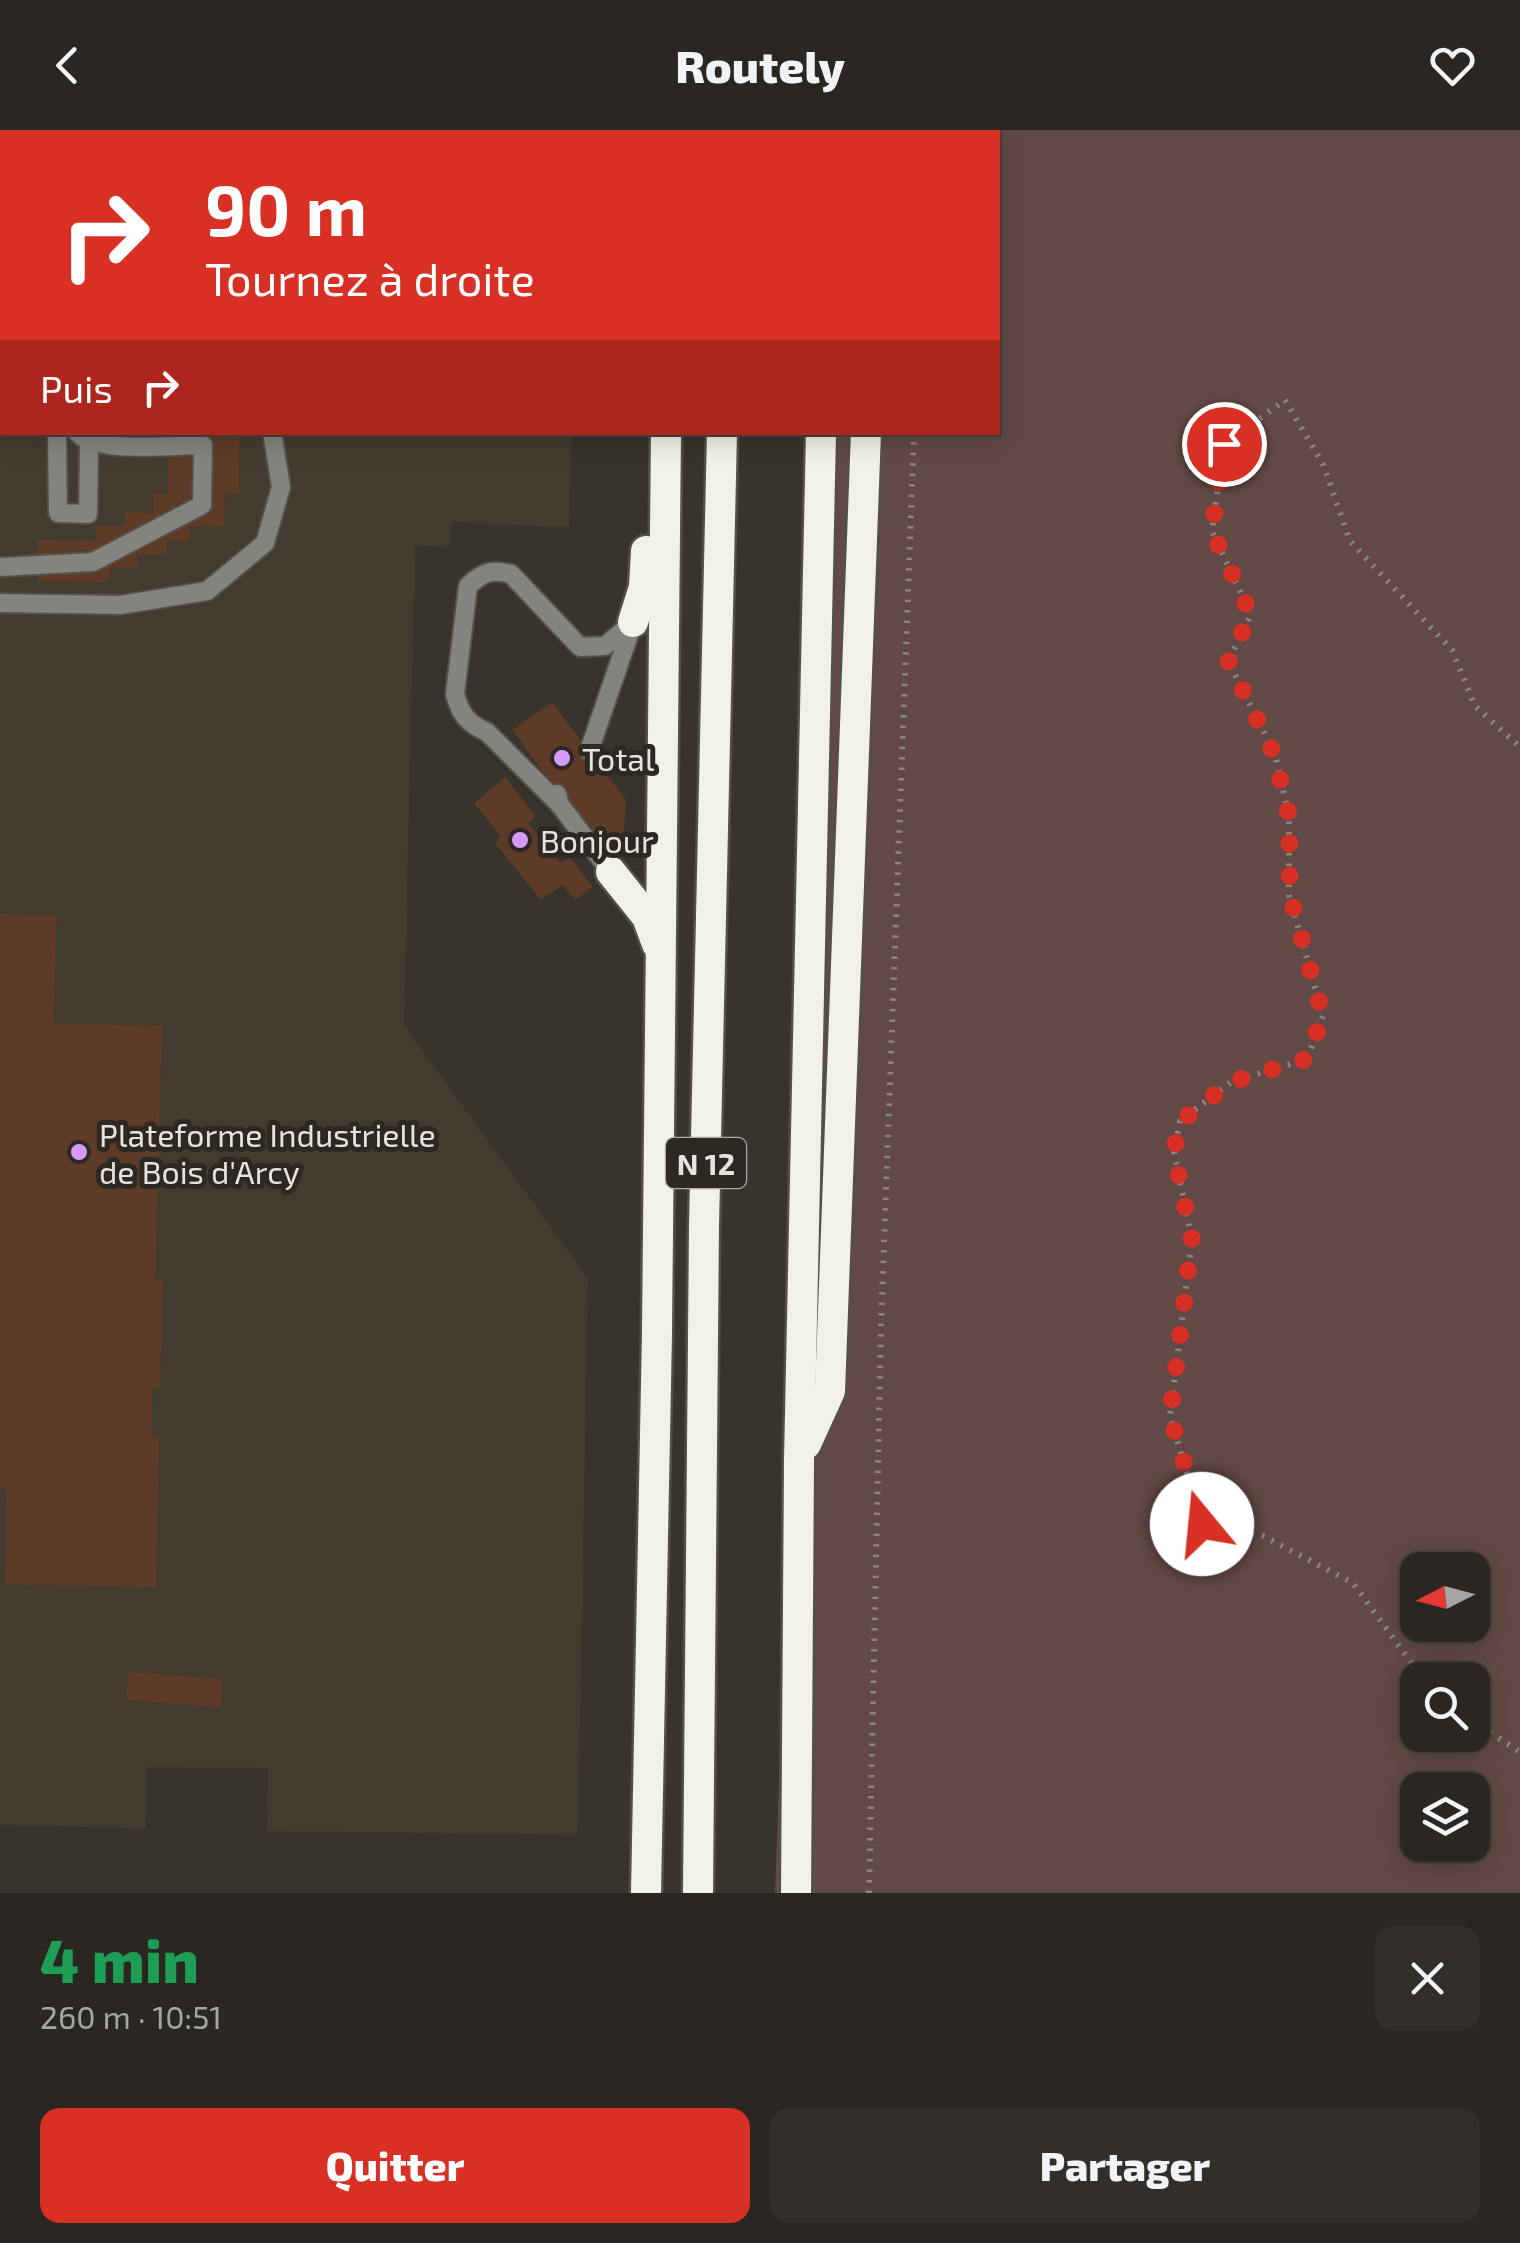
<!DOCTYPE html>
<html lang="fr">
<meta charset="utf-8">
<style>
:root{--surface:#2a2621;--page:#322e2a;--text:#f1f3f6;--muted:#a5a5a5;--line:#46433f;--accent:#d93025}
body{margin:0;font-family:"Exo 2",sans-serif;background:var(--page);color:var(--text);height:100vh;display:flex;flex-direction:column;font-size:38px;white-space:nowrap}
*{box-sizing:border-box;margin:0}
p{font-size:32px;color:var(--muted)}
.icon{flex:none;width:55px;height:55px;fill:none;stroke:currentColor;stroke-width:2;stroke-linecap:round;stroke-linejoin:round}
.map{position:relative;height:1763px;overflow:hidden}
.details{display:flex;flex-direction:column;background:var(--surface);flex:1}
.details>*{flex:none}
.banner{position:absolute;left:0px;top:0px;width:1000px;height:305px;box-shadow:0 5px 25px #0003,0 0 0 2px var(--line);background:#d93025;color:#fff;overflow:hidden}
.needle{width:65px;rotate:264deg}
.controls{position:absolute;left:1400px;top:1422px;display:grid;gap:20px}
.controls a{display:grid;place-items:center;width:90px;height:90px;border-radius:20px;background:var(--surface);box-shadow:0 5px 25px #0003,0 0 0 2px var(--line);font-size:50px}
.pin{position:absolute;display:grid;place-items:center;width:85px;height:85px;color:#fff;margin:-42px;border:5px solid #fff;border-radius:50%;box-shadow:0 2px 10px #0007}
.me{position:absolute;width:110px;margin:-55px;rotate:343deg;stroke-linejoin:round;filter:drop-shadow(0 0 8px #0008)}
.turn{display:flex;align-items:center;gap:35px;height:210px;padding:0 40px;font-size:45px}
.turn .icon{width:130px;height:130px;stroke-width:2.5}
.turn b{display:block;font-size:70px;line-height:85px}
.then{display:flex;align-items:center;height:95px;padding:0 40px;background:#0003;gap:20px;font-size:38px}
.round{display:grid;place-items:center;flex:none;width:105px;height:105px;border-radius:20px;background:var(--page)}
.overview{display:flex;align-items:center;justify-content:space-between;height:170px;padding:0 40px}
h1{font-size:60px;font-weight:800;line-height:75px;color:#1e9e55}
.button{display:flex;gap:20px;margin-top:auto;padding:20px 40px}
.button a{flex:1;height:115px;border-radius:20px;background:var(--accent);color:#fff;font-size:40px;font-weight:800;line-height:115px;text-align:center}
.button a+a{background:var(--page);color:var(--text)}
header{display:flex;justify-content:space-between;align-items:center;height:130px;padding:0 40px;background:var(--surface);font-size:45px;font-weight:800}
.map>svg:first-child{display:block}
.built{fill:#443b30}
.green{fill:#624945;fill-rule:evenodd}
.building{fill:#5e3b26}
.lines{fill:none;stroke-linecap:round;stroke-linejoin:round}
.lane-casing{stroke:#544f49;stroke-width:22}
.highway-casing{stroke:#544f49;stroke-width:35}
.path{stroke:#8a8580;stroke-width:6;stroke-dasharray:2.5 8;stroke-linecap:butt}
.lane{stroke:#83837f;stroke-width:18}
.highway{stroke:#f2f1e7;stroke-width:30}
.route{stroke:#d93025;stroke-width:18;stroke-dasharray:0 32.4}
.poi-dot{fill:#d69bfa;stroke:#2d2922;stroke-width:4}
.labels{text-anchor:middle;dominant-baseline:central;stroke-width:10;stroke-linejoin:round;paint-order:stroke}
.shield{fill:#2d2922;stroke:#afaba6;stroke-width:2.5}
.shield-label{font-size:30px;font-weight:bold;fill:#e7e3df}
.poi-label{font-size:32px;fill:#e7e3df;stroke:#2d2922;text-anchor:start}
</style>
<header><svg class="icon" aria-label="back" viewBox="0 0 24 24"><path d="M15 5l-7 7 7 7"/></svg>Routely<svg class="icon" aria-label="heart" viewBox="0 0 24 24"><path d="M12 20l-8-8c-3-5 5-10 8-4 3-6 11-1 8 4z"/></svg></header>
<div class="map">
<svg width="1520" height="1763" viewBox="0 0 1520 1763">
<rect width="100%" height="100%" fill="#38332c"/>
<polygon class="built" points="0,0 584,0 2,2 2,302 572,303 569,397 452,392 450,417 415,416 404,895 588,1148 578,1705 267,1701 268,1638 147,1637 146,1698 0,1695"/>
<path class="green" d="M 867,0 L 1520,0 L 1520,1763 L 775,1763 L 828,303 L 998,302 L 998,2 L 867,2 ZM 1418,1440 L 1472,1440 L 1472,1495 L 1418,1495 ZM 1418,1550 L 1472,1550 L 1472,1605 L 1418,1605 ZM 1418,1660 L 1472,1660 L 1472,1715 L 1418,1715 Z"/>
<g class="building">
<polygon points="99,306 239,307 239,364 225,364 224,397 191,396 189,411 167,411 166,425 137,425 138,438 109,439 109,452 38,451 38,446 0,446 0,427 38,426 37,410 95,411 96,396 125,396 125,382 154,383 154,363 168,364 168,325 99,324"/>
<polygon points="552,572 626,670 623,719 600,719 512,600"/>
<polygon points="505,647 535,686 528,693 560,733 570,727 593,757 575,770 563,755 541,770 495,713 501,707 474,673"/>
<polygon points="0,784 57,785 53,893 162,896 155,1149 163,1149 160,1258 153,1258 152,1307 159,1307 156,1457 5,1454 7,1359 0,1358"/>
<polygon points="129,1542 222,1549 221,1577 126,1570"/>
</g>
<g class="lines">
<defs>
<g id="lane">
<polyline points="0,265 2,265"/>
<polyline points="57,302 58,383 88,384 89,312"/>
<path d="M 0,437 L 93,432 L 202,375 L 203,315 C 176,315 91,324 77,302"/>
<polyline points="0,473 120,475 207,461 265,413 281,357 272,302"/>
<polyline points="589,621 633,493"/>
<polyline points="557,664 560,675 611,742"/>
<path d="M 560,675 L 487,602 C 468,594 460,584 455,564 L 468,456 C 483,442 492,439 511,444 L 580,517 L 605,516 L 633,492"/>
</g>
<g id="highway">
<polyline points="673,2 673,0"/>
<polyline points="730,2 730,0"/>
<polyline points="827,2 827,0"/>
<polyline points="878,2 878,0"/>
<polyline points="633,492 644,457 646,421"/>
<polyline points="611,742 647,787 657,814"/>
<polyline points="806,1314 830,1261 866,302"/>
<polyline points="646,1763 657,1203 666,302"/>
<polyline points="698,1763 704,1096 722,302"/>
<polyline points="796,1763 799,1330 821,302"/>
</g>
</defs>
<use href="#lane" class="lane-casing"/>
<use href="#highway" class="highway-casing"/>
<g class="path">
<polyline points="930,2 930,0"/>
<polyline points="1424,1550 1353,1453 1263,1406 1202,1394 1170,1286 1192,1110 1174,1022 1180,991 1231,952 1307,929 1323,886 1289,765 1289,686 1275,624 1228,531 1251,485 1212,401 1224,314 1285,270 1323,334 1350,411 1452,520 1475,576 1520,617"/>
<polyline points="1472,1591 1520,1622"/>
<polyline points="869,1763 881,1196 914,302"/>
</g>
<use href="#lane" class="lane"/>
<use href="#highway" class="highway"/>
</g>
<g class="lines">
<polyline class="route" points="1202,1394 1170,1286 1192,1110 1174,1022 1180,992 1231,952 1307,929 1323,886 1290,765 1289,686 1274,624 1228,530 1251,485 1212,401 1224,314"/>
</g>
<g class="poi-dot">
<circle cx="562" cy="628" r="10"/>
<circle cx="520" cy="710" r="10"/>
<circle cx="79" cy="1022" r="10"/>
</g>
<g class="labels">
<rect class="shield" x="666" y="1008" width="80" height="50" rx="8"/>
<g class="shield-label">
<text x="706" y="1033">N 12</text>
</g>
<g class="poi-label">
<text x="582" y="628">Total</text>
<text x="540" y="710">Bonjour</text>
<text x="99" y="1004">Plateforme Industrielle<tspan x="99" dy="37">de Bois d'Arcy</tspan></text>
</g>
</g>
</svg>
<div class="controls">
<a><svg class="needle" viewBox="-14 -14 28 28"><path d="M0-13l5 13h-10z" fill="#e53935"/><path d="M0 13l5-13h-10z" fill="#a5a5a5"/></svg></a>
<a><svg class="icon" aria-label="search" viewBox="0 0 24 24"><circle cx="10" cy="10" r="6"/><path d="M15 15l6 6"/></svg></a>
<a><svg class="icon" aria-label="layers" viewBox="0 0 24 24"><path d="M12 4l9 5-9 5-9-5zM3 14l9 5 9-5"/></svg></a>
</div>
<div class="pin" style="left:1224px;top:314px;background:#d93025"><svg class="icon" aria-label="arrive" viewBox="0 0 24 24"><path d="M6 21V4h12l-3 4 3 4H6"/></svg></div>
<svg class="me" style="left:1202px;top:1394px" viewBox="-20 -20 40 40"><circle r="19" fill="#fff"/><path d="M0-13L10 11 0 6-10 11z" fill="#d93025"/></svg>
<div class="banner">
<div class="turn"><svg class="icon" aria-label="right" viewBox="0 0 24 24"><path d="M7 20v-9h11M14 6l5 5-5 5"/></svg><div><b>90 m</b>Tournez à droite</div></div>
<div class="then">Puis<svg class="icon" aria-label="right" viewBox="0 0 24 24"><path d="M7 20v-9h11M14 6l5 5-5 5"/></svg></div>
</div>
</div>
<section class="details">
<div class="overview"><div><h1>4 min</h1><p>260 m · 10:51</p></div><a class="round"><svg class="icon" aria-label="close" viewBox="0 0 24 24"><path d="M6 6l12 12M18 6L6 18"/></svg></a></div>
<div class="button"><a>Quitter</a><a>Partager</a></div>
</section>
